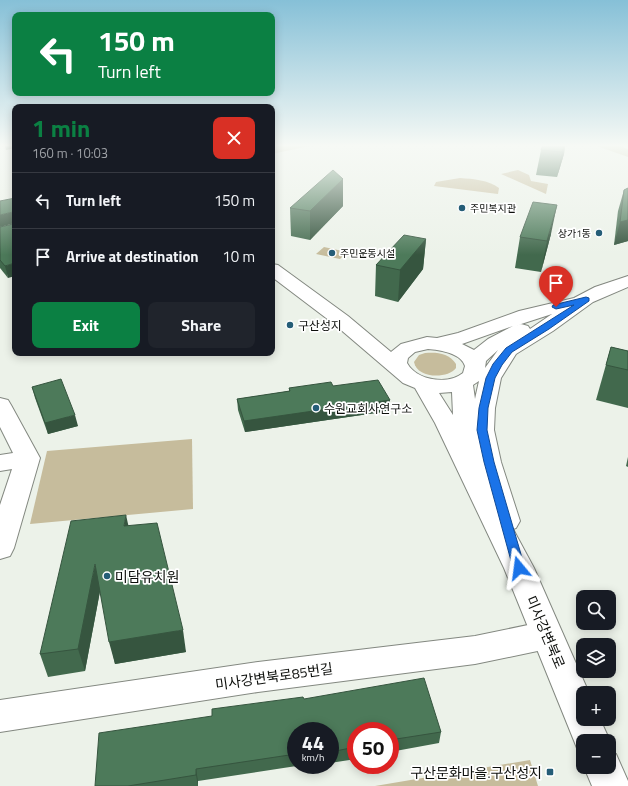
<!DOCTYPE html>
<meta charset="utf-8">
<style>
:root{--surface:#171b24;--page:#20242c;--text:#f1f3f6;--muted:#9ea1a6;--line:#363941;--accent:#0b8043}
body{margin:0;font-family:"Titillium Web","Noto Sans KR",sans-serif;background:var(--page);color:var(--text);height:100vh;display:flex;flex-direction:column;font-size:15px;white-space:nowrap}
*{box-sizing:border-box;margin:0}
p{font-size:13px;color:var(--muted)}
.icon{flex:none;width:22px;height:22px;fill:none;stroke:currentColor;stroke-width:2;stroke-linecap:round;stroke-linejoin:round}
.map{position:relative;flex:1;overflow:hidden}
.side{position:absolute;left:12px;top:104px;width:263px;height:252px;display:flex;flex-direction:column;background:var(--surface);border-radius:8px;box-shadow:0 2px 10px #0003}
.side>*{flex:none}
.hud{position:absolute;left:12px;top:12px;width:263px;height:84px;border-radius:8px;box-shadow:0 2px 10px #0003;background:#0b8043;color:#fff;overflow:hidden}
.fabs{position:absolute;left:576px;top:590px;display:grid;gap:8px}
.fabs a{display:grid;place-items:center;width:40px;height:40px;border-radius:8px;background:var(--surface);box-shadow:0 2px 10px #0003;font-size:20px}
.speed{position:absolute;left:287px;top:722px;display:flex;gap:8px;font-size:20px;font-weight:700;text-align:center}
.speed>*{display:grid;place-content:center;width:52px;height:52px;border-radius:50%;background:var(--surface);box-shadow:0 2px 10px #0003;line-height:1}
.speed small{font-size:10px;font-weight:400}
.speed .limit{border:6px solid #d22;background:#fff;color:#111}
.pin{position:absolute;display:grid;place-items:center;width:34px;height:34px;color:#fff;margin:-41px -17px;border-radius:50% 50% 50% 0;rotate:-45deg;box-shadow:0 0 4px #0007}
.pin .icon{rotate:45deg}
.me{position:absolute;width:44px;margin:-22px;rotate:344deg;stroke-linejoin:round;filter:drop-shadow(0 0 3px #0008)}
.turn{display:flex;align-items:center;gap:14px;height:84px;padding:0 20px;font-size:18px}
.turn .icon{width:52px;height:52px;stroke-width:2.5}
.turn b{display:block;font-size:28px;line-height:34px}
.round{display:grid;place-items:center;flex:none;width:42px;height:42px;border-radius:8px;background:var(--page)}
.head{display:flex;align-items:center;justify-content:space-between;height:68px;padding:0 20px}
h1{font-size:24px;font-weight:700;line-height:30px;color:var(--accent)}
.primary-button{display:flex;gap:8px;margin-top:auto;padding:8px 20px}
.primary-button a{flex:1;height:46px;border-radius:8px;background:var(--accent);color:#fff;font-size:16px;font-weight:700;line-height:46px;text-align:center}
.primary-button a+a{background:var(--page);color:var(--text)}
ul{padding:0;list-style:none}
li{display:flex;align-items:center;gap:12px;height:56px;padding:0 20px;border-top:1px solid var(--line)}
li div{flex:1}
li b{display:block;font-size:15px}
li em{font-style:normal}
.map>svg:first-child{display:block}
.green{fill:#c6bc9c}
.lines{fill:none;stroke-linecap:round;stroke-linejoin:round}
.street-casing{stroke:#838880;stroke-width:2}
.secondary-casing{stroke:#838880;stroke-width:2}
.street{fill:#fff;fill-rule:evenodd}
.secondary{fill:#fff;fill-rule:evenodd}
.wall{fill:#42694d}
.shaded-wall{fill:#36553f}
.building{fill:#4d7a5a;stroke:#36553f}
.route{fill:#1a73e8;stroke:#114b97}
.poi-dot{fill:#255d77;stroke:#fff;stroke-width:1.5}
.labels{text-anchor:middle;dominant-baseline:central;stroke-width:3.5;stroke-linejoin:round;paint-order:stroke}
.far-poi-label{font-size:10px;fill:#0d0f0c;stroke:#fff;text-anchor:start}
.poi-label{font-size:12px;fill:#0d0f0c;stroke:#fff;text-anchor:start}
.near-poi-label{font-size:14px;fill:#0d0f0c;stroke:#fff;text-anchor:start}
.near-street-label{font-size:14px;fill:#0d0f0c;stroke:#fff}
</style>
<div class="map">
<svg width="628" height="786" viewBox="0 0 628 786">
<rect width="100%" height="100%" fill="#ecf2e9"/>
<g class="green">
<polygon points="272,145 314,145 272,154"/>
<polygon points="594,145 616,145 628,149 628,157"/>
<polygon points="518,170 529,175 531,181 548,184 546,194 501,174"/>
<path d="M 460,178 C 474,179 488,180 499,188 L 498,194 L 434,186 L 436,182 Z"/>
<polygon points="324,247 347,252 340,259 316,254"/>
<path d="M 425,353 C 437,352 449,353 456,364 L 456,368 C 448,379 417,379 414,362 L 419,355 Z"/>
<polygon points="192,439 193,509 30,524 47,451"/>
<polygon points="530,760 538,786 375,786"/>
</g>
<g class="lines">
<defs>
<g id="street">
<polygon points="0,398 8,400 11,405 40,458 14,548 10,556 0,559 0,505 12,469 0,471 0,455 13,453 0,427"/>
<polygon points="547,621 558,625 563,635 558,645 547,649 475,664 258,692 0,732 0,700 258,662 475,636"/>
</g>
<g id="secondary">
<path d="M 272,264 L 278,265 L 348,316 L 391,352 L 401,344 L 427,337 L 437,338 L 458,333 L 519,311 L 574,298 L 595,287 L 628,276 L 628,287 L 593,302 L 553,331 L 516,354 L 501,378 L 495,408 L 494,430 L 501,462 L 520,521 L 516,528 L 513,529 L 534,568 L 589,693 L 583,693 L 583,719 L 600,719 L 610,741 L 609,743 L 609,741 L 583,741 L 583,755 L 579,753 L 504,568 L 435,423 L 415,388 L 403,383 L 334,324 L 272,277 ZM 552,314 L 530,329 L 528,326 L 521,324 L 515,326 ZM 513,326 L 488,339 L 474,350 L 462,344 ZM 428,349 C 440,350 461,353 465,366 L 463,373 C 448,385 417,381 407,363 L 408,358 L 415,352 ZM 498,350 L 485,368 L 486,361 ZM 479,381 L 475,399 L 473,385 ZM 452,392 L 453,415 L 439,393 Z"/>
<polygon points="609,751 616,754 628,781 628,786 592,786 584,767 609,767"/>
</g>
</defs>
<use href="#street" class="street-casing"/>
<use href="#secondary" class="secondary-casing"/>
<use href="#street" class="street"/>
<use href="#secondary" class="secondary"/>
</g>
<g class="wall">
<polygon points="543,145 565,145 564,154 557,177 536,175 541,150"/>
<polygon points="343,179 343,206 310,240 291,236 290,208"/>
<polygon points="628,188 628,241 614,245 618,211 624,190"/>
<polygon points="0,227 8,278 0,268"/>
<polygon points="551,234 541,272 515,268 520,237"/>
<polygon points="426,239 423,269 398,302 375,296 376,265"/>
<polygon points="611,347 628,351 628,408 596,400"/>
<polygon points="333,386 390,400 389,411 245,432 238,410 237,399 289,391 289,388"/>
<polygon points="32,387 78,426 48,434 35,398"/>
<polygon points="628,457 628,467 626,466"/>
<polygon points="128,526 186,652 115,664 100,591 85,671 48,677 40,654"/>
<polygon points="304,699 441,732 439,743 390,752 390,731 356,731 356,759 330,763 330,731 296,731 296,765 303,765 198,781 198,786 95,786 212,716"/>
</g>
<g class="shaded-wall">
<polygon points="5,145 15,145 15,148 6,150"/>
<polygon points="564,145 565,145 564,154 557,177 562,152"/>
<polygon points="343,179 343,206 310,240 310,211"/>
<polygon points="557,205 551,234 541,272 547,241"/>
<polygon points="13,212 15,223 0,227 0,215"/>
<polygon points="628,220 628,241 614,245 620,222"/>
<polygon points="426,239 423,269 398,302 400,270"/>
<polygon points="15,263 15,276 8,278 5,266"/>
<polygon points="390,400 389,411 245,432 244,421"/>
<polygon points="75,415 78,426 48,434 45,423"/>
<polygon points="126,515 131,537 124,526"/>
<polygon points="95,564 101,586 85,671 78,649"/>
<polygon points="183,630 186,652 115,664 109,642"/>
<polygon points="196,769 198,781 198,786 196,775"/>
</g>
<g class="building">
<polygon points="543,145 564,145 562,152 541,150"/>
<polygon points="333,170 343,179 310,211 290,208"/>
<polygon points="628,188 628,220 620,222 624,190"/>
<polygon points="15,198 15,263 5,266 0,260 0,227 13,224 13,212 0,215 0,201"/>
<polygon points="533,202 557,205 547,241 520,237"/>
<polygon points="404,235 426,239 400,270 376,265"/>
<polygon points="611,347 628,351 628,370 606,365"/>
<polygon points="61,379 75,415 45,423 32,387"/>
<polygon points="378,380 390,400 244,421 237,399 290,391 289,388 331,382 333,386"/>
<polygon points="126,515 124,526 157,523 183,630 109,642 95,564 78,649 40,654 71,521"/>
<polygon points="424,678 441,732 390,740 390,731 356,731 356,747 330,752 330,731 296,731 296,754 196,769 196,775 128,786 95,786 99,733 212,716 212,709 303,697 304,699"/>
</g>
<linearGradient id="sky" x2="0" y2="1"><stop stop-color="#86c0d7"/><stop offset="0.57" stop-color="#f6f9f5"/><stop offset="1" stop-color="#f6f9f5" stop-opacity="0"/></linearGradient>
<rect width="628" height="255" fill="url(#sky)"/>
<polygon class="route" points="586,297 589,298 589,301 549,329 512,352 502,365 495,378 488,408 487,430 494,462 525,568 523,571 519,572 515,571 513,568 484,462 477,430 479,408 486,378 493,364 506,348 574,305 556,309 552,307 553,305"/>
<g class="poi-dot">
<circle cx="462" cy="208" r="4"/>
<circle cx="599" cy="233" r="4"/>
<circle cx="332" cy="253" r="4"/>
<circle cx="290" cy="325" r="4"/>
<circle cx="316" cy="408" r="4"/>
<circle cx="107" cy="576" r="4"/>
<rect x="546" y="768" width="8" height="8" rx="2"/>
</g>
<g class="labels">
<g class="far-poi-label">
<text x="470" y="208">주민복지관</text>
<text x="591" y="233" text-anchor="end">상가1동</text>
<text x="340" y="253">주민운동시설</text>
</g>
<g class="poi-label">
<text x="298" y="325">구산성지</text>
<text x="324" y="408">수원교회사연구소</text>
</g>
<g class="near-poi-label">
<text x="115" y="576">미담유치원</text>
<text x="542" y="772" text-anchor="end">구산문화마을.구산성지</text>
</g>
<g class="near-street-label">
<text transform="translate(546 632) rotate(67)">미사강변북로</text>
<text transform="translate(274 676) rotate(-8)">미사강변북로85번길</text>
</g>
</g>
</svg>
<div class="fabs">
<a><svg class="icon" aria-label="search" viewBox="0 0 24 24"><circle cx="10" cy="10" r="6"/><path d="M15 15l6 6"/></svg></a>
<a><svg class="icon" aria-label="layers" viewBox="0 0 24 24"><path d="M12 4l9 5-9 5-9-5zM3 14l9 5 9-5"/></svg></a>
<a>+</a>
<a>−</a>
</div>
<div class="speed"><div>44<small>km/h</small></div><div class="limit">50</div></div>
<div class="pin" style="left:556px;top:307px;background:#d93025"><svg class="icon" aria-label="arrive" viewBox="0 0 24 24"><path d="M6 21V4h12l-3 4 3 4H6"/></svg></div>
<svg class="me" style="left:519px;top:568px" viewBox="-20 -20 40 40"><path d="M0-17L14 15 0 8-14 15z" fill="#1a73e8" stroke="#fff" stroke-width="4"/></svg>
<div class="hud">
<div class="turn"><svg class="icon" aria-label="left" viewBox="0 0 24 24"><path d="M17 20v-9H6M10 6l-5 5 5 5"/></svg><div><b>150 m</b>Turn left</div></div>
</div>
<section class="side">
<div class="head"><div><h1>1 min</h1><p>160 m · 10:03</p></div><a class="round" style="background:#d93025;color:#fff"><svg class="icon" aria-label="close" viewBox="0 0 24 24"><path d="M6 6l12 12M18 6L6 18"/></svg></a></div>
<ul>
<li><svg class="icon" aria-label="left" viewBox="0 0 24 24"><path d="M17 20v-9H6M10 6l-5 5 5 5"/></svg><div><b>Turn left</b></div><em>150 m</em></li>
<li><svg class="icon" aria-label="arrive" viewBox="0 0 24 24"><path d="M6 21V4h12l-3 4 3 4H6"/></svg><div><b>Arrive at destination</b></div><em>10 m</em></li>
</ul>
<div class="primary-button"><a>Exit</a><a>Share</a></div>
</section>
</div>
